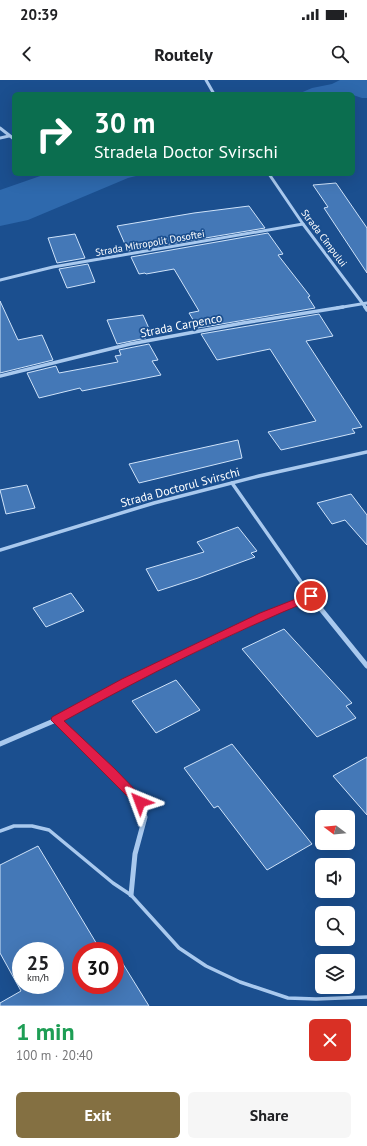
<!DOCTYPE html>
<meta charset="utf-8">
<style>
:root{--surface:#fff;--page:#f6f6f6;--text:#202124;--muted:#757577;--accent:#847042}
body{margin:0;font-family:"PT Sans",sans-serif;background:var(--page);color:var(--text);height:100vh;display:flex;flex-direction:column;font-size:15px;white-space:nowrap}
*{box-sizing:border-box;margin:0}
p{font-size:13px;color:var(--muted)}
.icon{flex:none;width:22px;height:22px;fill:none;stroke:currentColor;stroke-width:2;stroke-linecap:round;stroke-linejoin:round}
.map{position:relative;height:926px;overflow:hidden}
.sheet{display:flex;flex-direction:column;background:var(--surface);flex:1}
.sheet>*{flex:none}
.top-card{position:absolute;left:12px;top:12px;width:343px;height:84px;border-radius:6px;box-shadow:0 4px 16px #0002;background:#0b6e4f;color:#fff;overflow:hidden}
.needle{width:26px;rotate:286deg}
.tools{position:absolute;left:315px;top:730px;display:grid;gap:8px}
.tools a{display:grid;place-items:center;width:40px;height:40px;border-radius:6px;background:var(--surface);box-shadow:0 4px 16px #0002;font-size:20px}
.speed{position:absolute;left:12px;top:862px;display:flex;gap:8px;font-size:20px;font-weight:700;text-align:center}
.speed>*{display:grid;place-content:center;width:52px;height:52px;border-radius:50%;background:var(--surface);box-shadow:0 4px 16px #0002;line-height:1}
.speed small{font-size:10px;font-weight:400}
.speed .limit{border:6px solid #d22;background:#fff;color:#111}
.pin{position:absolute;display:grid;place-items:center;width:34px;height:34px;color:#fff;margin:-17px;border:2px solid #fff;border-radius:50%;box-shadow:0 1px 4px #0007}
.me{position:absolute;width:44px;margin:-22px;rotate:316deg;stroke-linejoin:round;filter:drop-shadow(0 0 3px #0008)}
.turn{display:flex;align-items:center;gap:14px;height:84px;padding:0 16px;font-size:18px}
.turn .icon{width:52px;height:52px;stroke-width:2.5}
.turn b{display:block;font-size:28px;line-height:34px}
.round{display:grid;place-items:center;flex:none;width:42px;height:42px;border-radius:6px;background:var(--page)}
.overview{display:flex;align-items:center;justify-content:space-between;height:68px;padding:0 16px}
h1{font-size:24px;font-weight:800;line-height:30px;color:#1e9e55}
.cta{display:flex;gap:8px;margin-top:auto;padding:8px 16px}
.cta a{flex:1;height:46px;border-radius:6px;background:var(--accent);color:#fff;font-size:16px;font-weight:800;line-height:46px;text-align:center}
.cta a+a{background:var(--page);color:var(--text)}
.status{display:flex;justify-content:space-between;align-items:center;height:28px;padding:0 20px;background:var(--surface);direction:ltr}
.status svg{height:11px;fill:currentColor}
header{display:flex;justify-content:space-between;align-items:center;height:52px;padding:0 16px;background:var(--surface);font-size:18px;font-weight:800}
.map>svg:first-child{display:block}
.green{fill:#2e69ad}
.building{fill:#4478b7;stroke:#cfe3fa;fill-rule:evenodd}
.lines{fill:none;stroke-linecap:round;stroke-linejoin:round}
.lane{stroke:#a9c9ee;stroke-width:3.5}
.street-far2{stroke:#a9c9ee;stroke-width:3}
.street-far1{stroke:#a9c9ee;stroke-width:3.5}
.street{stroke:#a9c9ee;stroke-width:5}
.route{fill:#e11d48;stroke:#92132f}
.labels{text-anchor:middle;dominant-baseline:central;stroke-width:3.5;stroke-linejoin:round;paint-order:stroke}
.far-street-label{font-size:10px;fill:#fff;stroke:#1b4f8f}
.street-label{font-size:12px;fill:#fff;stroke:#1b4f8f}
</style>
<div class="status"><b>20:39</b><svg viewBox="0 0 49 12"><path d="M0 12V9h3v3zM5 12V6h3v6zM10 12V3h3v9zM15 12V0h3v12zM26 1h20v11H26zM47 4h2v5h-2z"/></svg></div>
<header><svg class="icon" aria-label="back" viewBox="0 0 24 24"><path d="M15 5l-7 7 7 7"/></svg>Routely<svg class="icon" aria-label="search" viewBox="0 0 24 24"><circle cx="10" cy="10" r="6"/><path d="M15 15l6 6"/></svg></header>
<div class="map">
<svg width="367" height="926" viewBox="0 0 367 926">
<rect width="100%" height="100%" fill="#1b4f8f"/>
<g class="green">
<polygon points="340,0 367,0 367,18 362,18 353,15 353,14 298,14 312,8 332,4"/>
<polygon points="46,94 144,94 128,98 28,140 0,146 0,110"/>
</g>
<g class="building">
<polygon points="336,103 367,148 367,193 324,128 328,127 313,105"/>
<polygon points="249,126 265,148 128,171 117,146 194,133"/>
<polygon points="268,153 283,174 278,175 310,216 308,217 315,228 198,248 189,233 199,231 174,189 146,194 145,193 139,194 131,177"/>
<polygon points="75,154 85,178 57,183 48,158"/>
<polygon points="88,184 95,202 67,208 59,189"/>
<polygon points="0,221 18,260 42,255 53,280 0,293"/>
<polygon points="319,234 333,256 306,261 362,347 352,349 355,353 281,370 268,352 316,341 270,269 217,280 201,254"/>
<polygon points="143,235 151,253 144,255 146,258 117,264 107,240"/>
<polygon points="149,264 158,280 152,281 161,295 82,311 80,308 39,318 27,293 56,286 59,293 118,282 115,276 121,275 119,270"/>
<polygon points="238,360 242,378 139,403 129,384"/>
<polygon points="27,405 35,428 6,434 0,410"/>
<polygon points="351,414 367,435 367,465 345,440 332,444 317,423"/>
<polygon points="238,447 257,471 251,473 255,477 198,498 158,511 146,489 204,472 197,462"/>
<polygon points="71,513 84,531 46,547 33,528"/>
<polygon points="284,549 352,623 346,626 356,638 317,657 242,569"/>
<polygon points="176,600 200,630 156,653 132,621"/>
<polygon points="232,664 312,764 267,790 218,726 214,728 184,688"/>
<polygon points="367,677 367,735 333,696"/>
<path d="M 38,766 L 101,871 L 81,871 L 81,905 L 115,905 L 115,871 L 149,926 L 0,926 L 0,923 L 21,911 L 0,873 L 0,785 ZM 21,871 L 55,871 L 55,905 L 21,905 Z"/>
</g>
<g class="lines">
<polyline class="lane" points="0,751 14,746 32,746 49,750 113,803 131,815 179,868 206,886 240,902 288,918 316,919 367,917"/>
<g class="street-far2">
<polyline points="206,0 214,14"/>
<polyline points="0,48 14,59"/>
<polyline points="0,58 9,56"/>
<polyline points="269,94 303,144 366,228"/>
<polyline points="0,200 53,187 303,144"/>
<polyline points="337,228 367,223"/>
</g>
<g class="street-far1">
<polyline points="365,227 367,230"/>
<polyline points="0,296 130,264 243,243 343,227"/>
<polyline points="232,403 320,529"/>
<polyline points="0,470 154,423 259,396 367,372"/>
<polyline points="281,529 311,516"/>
</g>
<g class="street">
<polyline points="320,528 367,586"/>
<polyline points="56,640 112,692 140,722 145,737 135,774 131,815"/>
<polyline points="0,664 56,640 126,602 283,528"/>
</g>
</g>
<path class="route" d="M 311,513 L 314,514 L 315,516 L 314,519 C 228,554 145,596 64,641 L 115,689 L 144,719 L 145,722 L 144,725 L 140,727 L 136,725 L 51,640 L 52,637 L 122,599 L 260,533 Z"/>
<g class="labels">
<g class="far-street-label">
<text transform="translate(324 158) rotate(53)">Strada Cîmpului</text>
<text transform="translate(150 163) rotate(-10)">Strada Mitropolit Dosoftei</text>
</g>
<g class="street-label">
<text transform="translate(181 245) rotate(-11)">Strada Carpenco</text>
<text transform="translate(180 407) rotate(-15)">Strada Doctorul Svirschi</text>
</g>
</g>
</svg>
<div class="tools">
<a><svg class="needle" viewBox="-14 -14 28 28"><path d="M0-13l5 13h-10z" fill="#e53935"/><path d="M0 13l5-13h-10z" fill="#757577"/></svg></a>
<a><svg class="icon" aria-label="sound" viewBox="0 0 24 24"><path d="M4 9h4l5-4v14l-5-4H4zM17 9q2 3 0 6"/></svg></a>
<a><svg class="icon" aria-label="search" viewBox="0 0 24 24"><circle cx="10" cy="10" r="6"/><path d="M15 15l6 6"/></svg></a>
<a><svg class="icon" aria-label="layers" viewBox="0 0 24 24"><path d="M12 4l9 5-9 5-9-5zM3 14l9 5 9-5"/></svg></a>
</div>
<div class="speed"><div>25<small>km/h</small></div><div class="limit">30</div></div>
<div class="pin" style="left:311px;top:516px;background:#d93025"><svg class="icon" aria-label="arrive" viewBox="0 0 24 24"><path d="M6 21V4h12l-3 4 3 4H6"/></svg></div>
<svg class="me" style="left:140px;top:722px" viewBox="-20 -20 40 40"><path d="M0-17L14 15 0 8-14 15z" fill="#e11d48" stroke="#fff" stroke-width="4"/></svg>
<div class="top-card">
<div class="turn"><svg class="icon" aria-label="right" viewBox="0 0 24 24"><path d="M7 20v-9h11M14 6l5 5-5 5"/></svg><div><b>30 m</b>Stradela Doctor Svirschi</div></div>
</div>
</div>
<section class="sheet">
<div class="overview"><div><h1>1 min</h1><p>100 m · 20:40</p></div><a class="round" style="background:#d93025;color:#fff"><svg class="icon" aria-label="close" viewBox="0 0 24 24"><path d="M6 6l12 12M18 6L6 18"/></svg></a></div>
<div class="cta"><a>Exit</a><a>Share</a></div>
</section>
